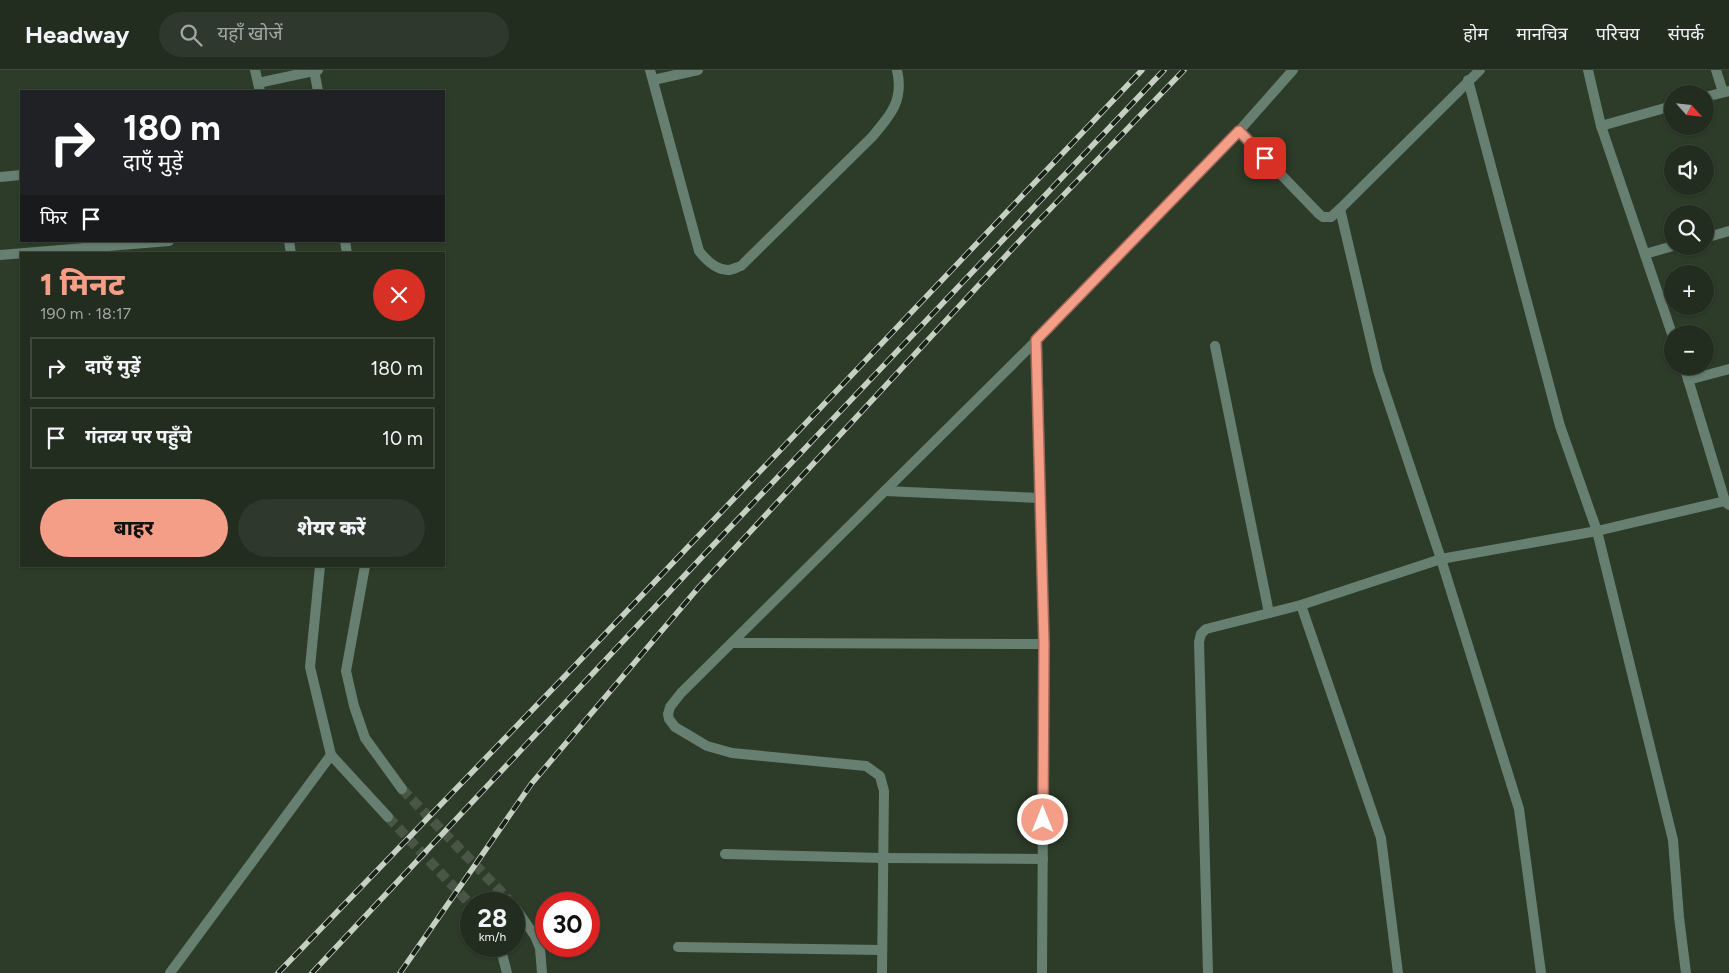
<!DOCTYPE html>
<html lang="hi">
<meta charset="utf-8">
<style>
:root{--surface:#222c1f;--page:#2e382c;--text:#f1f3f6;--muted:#a2a7a4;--line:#3f483d;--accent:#f49e88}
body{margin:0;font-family:Figtree,"Noto Sans Devanagari",sans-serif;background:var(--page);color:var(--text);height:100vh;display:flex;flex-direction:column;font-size:19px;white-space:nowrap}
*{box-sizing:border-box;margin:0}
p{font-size:16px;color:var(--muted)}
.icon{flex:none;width:28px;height:28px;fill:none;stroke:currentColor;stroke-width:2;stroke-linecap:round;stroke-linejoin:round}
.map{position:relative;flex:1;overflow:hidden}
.details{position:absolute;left:20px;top:182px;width:425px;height:315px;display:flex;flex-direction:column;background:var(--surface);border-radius:0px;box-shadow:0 1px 4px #0004,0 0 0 1px var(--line)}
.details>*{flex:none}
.banner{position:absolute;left:20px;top:20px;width:425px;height:152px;border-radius:0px;box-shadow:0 1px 4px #0004,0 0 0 1px var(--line);background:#202124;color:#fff;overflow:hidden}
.needle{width:32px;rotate:117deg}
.tools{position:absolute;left:1664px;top:15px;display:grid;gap:10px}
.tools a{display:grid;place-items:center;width:50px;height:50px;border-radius:50%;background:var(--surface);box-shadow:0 1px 4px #0004,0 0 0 1px var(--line);font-size:25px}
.speed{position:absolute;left:460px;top:822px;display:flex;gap:10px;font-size:25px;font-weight:700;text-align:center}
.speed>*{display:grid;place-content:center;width:65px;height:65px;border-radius:50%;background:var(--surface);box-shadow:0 1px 4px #0004,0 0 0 1px var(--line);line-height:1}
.speed small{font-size:12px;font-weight:400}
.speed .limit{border:8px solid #d22;background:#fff;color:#111}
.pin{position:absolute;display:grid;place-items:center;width:42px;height:42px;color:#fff;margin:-21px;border-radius:10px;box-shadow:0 2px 8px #0006}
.me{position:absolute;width:55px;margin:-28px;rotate:0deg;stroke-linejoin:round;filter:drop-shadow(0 0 4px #0008)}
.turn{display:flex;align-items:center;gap:18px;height:105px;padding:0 20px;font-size:22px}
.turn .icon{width:65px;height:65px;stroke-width:2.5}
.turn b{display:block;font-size:35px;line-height:42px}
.then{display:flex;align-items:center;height:48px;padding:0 20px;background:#0003;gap:10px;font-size:19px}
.round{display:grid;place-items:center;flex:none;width:52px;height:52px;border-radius:26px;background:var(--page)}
.head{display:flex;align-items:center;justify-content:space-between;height:85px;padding:0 20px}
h1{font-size:30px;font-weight:800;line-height:38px;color:var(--accent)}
.button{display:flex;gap:10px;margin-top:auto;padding:10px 20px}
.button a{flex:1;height:58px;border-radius:30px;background:var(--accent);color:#111;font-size:20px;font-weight:800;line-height:58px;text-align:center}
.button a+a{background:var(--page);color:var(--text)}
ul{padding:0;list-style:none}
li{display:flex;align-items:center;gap:15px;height:62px;margin:0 10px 8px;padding:0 10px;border:2px solid var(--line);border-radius:0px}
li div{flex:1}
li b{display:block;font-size:19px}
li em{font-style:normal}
header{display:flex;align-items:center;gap:30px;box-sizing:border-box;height:70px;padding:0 25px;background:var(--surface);border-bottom:1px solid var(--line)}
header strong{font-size:24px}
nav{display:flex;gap:28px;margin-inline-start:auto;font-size:18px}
.search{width:350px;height:45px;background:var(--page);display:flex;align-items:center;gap:12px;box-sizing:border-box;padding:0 18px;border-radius:28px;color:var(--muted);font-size:19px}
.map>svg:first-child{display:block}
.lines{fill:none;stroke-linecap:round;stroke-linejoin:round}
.tertiary-tunnel{stroke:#495645;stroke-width:10;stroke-dasharray:10 5;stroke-linecap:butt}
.minor{stroke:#667f71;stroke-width:10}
.tertiary{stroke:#667f71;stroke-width:10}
.rail-casing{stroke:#c5cfc2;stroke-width:5.5}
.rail{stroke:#192018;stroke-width:4;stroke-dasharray:11;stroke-linecap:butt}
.route-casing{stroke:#9f6758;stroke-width:12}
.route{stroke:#f49e88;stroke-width:9}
</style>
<header>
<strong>Headway</strong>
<div class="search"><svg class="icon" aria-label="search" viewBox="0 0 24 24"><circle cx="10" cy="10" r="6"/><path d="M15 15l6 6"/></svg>यहाँ खोजें</div>
<nav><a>होम</a><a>मानचित्र</a><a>परिचय</a><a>संपर्क</a></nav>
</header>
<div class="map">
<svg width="1729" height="903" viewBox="0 0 1729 903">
<rect width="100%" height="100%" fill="#2d3b29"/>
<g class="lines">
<g class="tertiary-tunnel">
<polyline points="402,719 508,829"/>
<polyline points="388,747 471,835"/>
</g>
<g class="minor">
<path d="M 650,0 L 699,181 C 706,190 716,200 728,200 C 732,200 737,197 741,196 L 872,67 C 891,45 904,30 897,0"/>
<polyline points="1588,0 1601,56 1672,264"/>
<polyline points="1716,0 1723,22"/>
<polyline points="653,10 698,0"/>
<polyline points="1468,10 1560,356 1597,461 1673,770 1679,847 1686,903"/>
<polyline points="258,13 318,0"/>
<polyline points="1705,27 1729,21"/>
<polyline points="1601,56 1672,36"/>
<polyline points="1239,61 1319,144 1323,147 1331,147 1340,139 1480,0"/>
<polyline points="0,107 21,105"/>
<polyline points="1340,139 1378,301 1441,489 1519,739 1541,903"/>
<polyline points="1705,168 1729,161"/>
<polyline points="1645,184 1673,176"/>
<polyline points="0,185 169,171"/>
<polyline points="1037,270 1044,574 1042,903"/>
<polyline points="1215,276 1269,543"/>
<polyline points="1684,296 1725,431 1729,435"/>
<polyline points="1688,310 1729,299"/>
<polyline points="885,421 1040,428"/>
<polyline points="1301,535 1381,768 1398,903"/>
<polyline points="732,573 1044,574"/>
<polyline points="725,784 883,788 1043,789"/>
<polyline points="678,877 882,880"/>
<polyline points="882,903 884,721 880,706 866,696 732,683 707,676 675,657 669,649 668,644 670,637 681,623 1037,270 1239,61 1293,0"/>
<polyline points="1208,903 1199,572 1201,564 1206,559 1301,535 1441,489 1597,461 1725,431"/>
</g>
<g class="tertiary">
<polyline points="255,0 260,21"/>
<polyline points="314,0 318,21"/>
<polyline points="289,171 291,184"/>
<polyline points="345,171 347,184"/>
<polyline points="320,496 310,597 331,685 388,747"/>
<polyline points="365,496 346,601 354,636 365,668 402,719"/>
<polyline points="514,836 535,866 540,878 542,903"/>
<polyline points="500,876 507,903"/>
<polyline points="170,903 331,685"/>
</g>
<defs>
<g id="rail">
<polyline points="278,903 567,604 1142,0"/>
<polyline points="312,903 701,488 1164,0"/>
<polyline points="400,903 532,713 699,517 1028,162 1184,0"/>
</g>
</defs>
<use href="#rail" class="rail-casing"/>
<use href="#rail" class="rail"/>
</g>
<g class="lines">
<defs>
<polyline id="route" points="1043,750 1044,574 1036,270 1239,61 1265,88"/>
</defs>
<use href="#route" class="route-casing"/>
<use href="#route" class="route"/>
</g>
</svg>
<div class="tools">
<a><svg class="needle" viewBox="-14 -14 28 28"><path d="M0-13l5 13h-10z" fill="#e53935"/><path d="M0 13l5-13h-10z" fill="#a2a7a4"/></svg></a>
<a><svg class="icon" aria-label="sound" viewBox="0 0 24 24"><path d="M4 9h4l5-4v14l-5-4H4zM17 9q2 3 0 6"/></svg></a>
<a><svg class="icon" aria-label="search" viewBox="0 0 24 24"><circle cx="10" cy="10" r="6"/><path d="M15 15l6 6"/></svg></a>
<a>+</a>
<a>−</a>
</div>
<div class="speed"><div>28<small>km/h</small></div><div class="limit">30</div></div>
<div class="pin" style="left:1265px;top:88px;background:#d93025"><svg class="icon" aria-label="arrive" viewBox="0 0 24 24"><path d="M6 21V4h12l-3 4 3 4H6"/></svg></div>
<svg class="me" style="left:1043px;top:750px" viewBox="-20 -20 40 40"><circle r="17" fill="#f49e88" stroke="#fff" stroke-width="3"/><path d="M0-11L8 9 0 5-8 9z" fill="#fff"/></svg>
<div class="banner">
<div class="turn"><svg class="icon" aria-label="right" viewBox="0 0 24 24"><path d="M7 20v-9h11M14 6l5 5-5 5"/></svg><div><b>180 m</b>दाएँ मुड़ें</div></div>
<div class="then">फिर<svg class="icon" aria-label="arrive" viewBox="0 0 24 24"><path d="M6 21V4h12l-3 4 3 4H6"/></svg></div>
</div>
<section class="details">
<div class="head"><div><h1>1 मिनट</h1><p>190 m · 18:17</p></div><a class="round" style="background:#d93025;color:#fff"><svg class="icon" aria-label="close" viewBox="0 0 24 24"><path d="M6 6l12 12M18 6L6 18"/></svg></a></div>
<ul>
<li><svg class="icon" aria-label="right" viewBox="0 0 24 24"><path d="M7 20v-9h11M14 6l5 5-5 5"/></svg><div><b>दाएँ मुड़ें</b></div><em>180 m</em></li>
<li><svg class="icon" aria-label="arrive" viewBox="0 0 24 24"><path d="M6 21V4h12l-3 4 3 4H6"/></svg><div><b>गंतव्य पर पहुँचे</b></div><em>10 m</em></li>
</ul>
<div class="button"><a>बाहर</a><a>शेयर करें</a></div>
</section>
</div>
